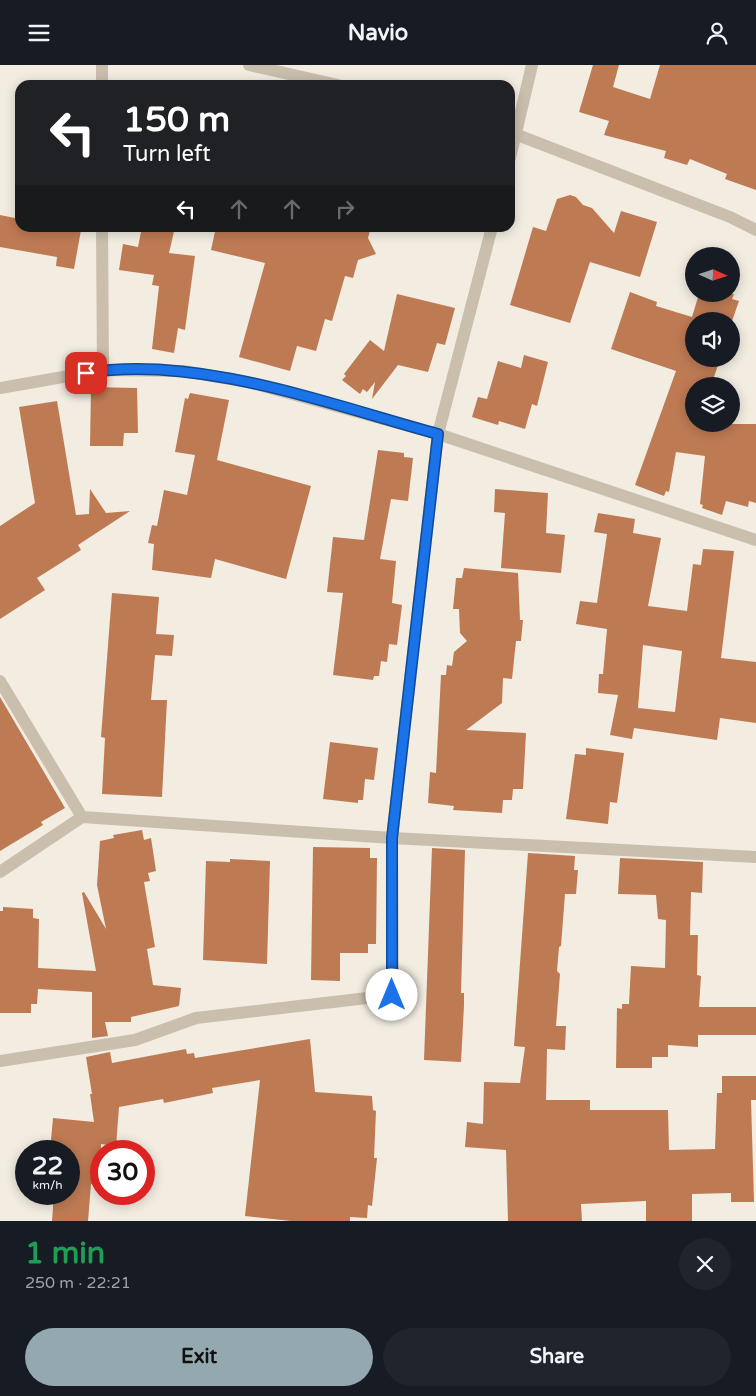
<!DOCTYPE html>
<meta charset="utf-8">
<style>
:root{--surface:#171b24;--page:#20242c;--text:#f1f3f6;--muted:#9ea1a6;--accent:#94a9af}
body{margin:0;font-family:"Varela Round",sans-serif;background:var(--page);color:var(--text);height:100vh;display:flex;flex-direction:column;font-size:19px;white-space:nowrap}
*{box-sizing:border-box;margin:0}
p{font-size:16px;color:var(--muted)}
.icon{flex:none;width:28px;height:28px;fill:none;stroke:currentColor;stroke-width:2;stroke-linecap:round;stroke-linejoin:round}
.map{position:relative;height:1156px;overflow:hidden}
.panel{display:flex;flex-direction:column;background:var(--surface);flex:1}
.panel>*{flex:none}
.banner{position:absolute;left:15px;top:15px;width:500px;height:152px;border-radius:15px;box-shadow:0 2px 12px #0003;background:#202124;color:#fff;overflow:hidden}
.needle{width:32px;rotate:93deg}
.tools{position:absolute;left:685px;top:182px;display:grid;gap:10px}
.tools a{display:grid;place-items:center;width:55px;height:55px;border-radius:50%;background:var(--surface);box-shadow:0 2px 12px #0003;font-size:25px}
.speed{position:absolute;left:15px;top:1075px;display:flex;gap:10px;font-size:25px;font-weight:700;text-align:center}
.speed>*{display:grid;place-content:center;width:65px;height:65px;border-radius:50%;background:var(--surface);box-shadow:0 2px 12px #0003;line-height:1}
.speed small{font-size:12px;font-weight:400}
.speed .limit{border:8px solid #d22;background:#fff;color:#111}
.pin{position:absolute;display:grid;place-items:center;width:42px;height:42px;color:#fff;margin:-21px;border-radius:10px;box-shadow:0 2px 8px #0006}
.me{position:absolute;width:55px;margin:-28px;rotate:0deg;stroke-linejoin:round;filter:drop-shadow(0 0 4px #0008)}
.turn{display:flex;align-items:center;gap:18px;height:105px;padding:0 25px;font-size:22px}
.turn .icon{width:65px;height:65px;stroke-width:2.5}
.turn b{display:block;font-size:35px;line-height:42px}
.lanes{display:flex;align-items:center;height:48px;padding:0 25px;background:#0003;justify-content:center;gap:25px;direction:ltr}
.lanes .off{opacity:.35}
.round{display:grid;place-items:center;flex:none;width:52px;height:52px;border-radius:26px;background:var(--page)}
.summary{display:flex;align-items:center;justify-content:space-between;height:85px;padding:0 25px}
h1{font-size:30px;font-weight:700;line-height:38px;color:#1e9e55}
.primary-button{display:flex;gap:10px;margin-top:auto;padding:10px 25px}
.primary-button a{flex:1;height:58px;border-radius:30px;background:var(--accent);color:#111;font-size:20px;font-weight:700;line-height:58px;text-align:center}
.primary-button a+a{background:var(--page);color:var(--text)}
header{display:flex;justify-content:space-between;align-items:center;height:65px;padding:0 25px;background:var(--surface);font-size:22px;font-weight:700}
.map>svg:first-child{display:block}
.building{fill:#be7a53;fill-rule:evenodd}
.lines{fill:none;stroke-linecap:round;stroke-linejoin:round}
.minor{stroke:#cabead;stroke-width:12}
.route-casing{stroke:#114b97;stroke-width:12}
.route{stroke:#1a73e8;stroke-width:9}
</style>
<header><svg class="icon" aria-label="menu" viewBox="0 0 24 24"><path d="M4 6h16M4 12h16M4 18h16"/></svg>Navio<svg class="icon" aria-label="person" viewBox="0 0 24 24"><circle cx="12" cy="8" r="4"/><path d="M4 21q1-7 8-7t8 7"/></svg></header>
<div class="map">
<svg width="756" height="1156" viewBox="0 0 756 1156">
<rect width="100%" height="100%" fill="#f2ece1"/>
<g class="building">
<polygon points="593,0 619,0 613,22 650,34 660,0 756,0 756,125 725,114 727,109 690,94 687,100 664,93 666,86 604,70 609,56 579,47"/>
<polygon points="570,130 576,132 583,140 592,143 614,168 621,146 657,157 640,212 590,197 570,258 510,240 533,162 546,166 557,134"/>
<polygon points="0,150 20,154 20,162 65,162 81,165 74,204 56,201 57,192 0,182"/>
<polygon points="142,162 175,162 169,188 195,191 185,265 178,263 174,288 152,284 159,221 152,220 154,210 119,205 123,179 138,182"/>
<polygon points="216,162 371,162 368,173 376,189 358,195 353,213 345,211 332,256 325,254 316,286 297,281 290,306 239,292 265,198 211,185"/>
<polygon points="630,227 657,237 656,241 692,252 699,229 734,229 732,234 739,236 732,256 694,256 694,294 720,294 711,321 694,321 694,359 756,359 756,438 749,436 748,442 726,436 722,450 702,443 703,440 700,439 705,391 676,387 669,427 666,426 664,431 635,420 676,306 611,284"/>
<polygon points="397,229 455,243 445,280 437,278 428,307 398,300 372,334 375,317 367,327 363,324 360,329 342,315 346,311 344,309 370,275 384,286"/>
<polygon points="524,290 548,297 537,341 532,339 525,364 499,356 498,360 472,352 478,332 487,334 498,296 521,303"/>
<polygon points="91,322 137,323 138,368 124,368 123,381 90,381"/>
<polygon points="190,328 229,335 217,395 311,421 286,514 215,494 211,513 152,505 154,479 148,478 152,460 157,461 164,425 187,430 195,390 175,387 185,333 188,334"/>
<polygon points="57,336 76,450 89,449 90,424 106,448 130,446 78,480 81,485 37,513 45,525 0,554 0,461 35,438 19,342"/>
<polygon points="378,385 404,388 404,392 413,393 408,436 391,434 380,494 396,496 392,538 402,540 397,580 389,579 387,597 381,596 379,611 374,611 373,615 333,610 343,528 327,527 333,472 364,475"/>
<polygon points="495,424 548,428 546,468 565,470 561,508 501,503 505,448 494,447"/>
<path d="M 598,448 L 635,454 L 633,468 L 661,473 L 648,541 L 687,546 L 693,499 L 701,500 L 703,484 L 734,486 L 721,593 L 756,597 L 756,658 L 720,653 L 717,675 L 634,663 L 632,674 L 610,670 L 618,630 L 598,628 L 599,609 L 603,609 L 607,564 L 576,559 L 580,536 L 597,538 L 607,469 L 594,467 ZM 643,580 L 682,586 L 675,647 L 638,643 Z"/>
<polygon points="464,503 518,508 520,555 523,555 521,576 516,576 512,614 503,613 502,638 466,665 526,668 523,724 513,724 512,735 503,735 502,748 453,745 454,741 428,738 430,707 436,708 441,610 446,610 447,600 452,601 454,587 467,576 460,568 459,544 453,544 456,513 462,513"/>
<polygon points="112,528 159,532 156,569 174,570 172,591 155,590 151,635 167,635 162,732 102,729 105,673 101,672"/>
<polygon points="0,632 65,743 41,757 43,760 0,786"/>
<polygon points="330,677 378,683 374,715 365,714 363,735 358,735 358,738 323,734"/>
<polygon points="586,683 624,688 617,738 610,737 608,759 566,754 575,689 586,690"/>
<polygon points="142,765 144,775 151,773 156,806 148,808 150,816 144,817 155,882 147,884 153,920 181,923 179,941 131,952 131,957 105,957 108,971 92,973 92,927 38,924 37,939 31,939 31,948 0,948 0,846 3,846 3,842 33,844 33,853 39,854 38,903 96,906 82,828 84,827 106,864 97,820 100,776 114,773 113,770"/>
<polygon points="313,782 370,783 370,793 377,793 376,879 368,879 368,888 340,888 340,916 311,915"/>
<polygon points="432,783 465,785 461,928 464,928 464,940 461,997 424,995"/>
<polygon points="528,788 575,791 574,805 578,805 576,829 565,829 561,881 559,882 557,906 560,909 556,961 566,961 565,985 547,984 546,1035 590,1035 590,1045 668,1045 669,1085 715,1084 717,1028 722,1028 722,1011 756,1011 756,1035 751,1035 754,1137 731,1137 731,1128 692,1129 692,1156 646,1156 646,1136 581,1139 582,1156 508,1156 506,1085 465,1082 467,1057 483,1059 484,1017 520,1018 525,982 514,981"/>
<polygon points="620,793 703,797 702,828 691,827 690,870 698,870 697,910 701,911 699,942 756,942 756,970 698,970 698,982 668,980 668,992 652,992 652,1003 616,1003 617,943 622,944 622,939 629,939 631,901 665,903 666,855 658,854 656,830 618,829"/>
<polygon points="230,794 270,796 267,899 203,895 206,796 230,797"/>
<polygon points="310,974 315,1027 372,1031 373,1045 376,1046 374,1093 377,1093 372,1141 368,1140 367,1153 350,1152 350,1156 291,1156 245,1151 260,1015 212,1023 213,1028 164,1038 163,1034 119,1042 116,1081 101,1079 100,1120 91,1119 88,1156 52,1156 54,1129 69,1129 69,1086 50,1086 53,1053 94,1057 90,1029 92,1029 86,992 110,987 112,998 186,984 187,989 194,988 195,993"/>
</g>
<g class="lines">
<g class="minor">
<polyline points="102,0 102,20"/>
<polyline points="249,0 338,20"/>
<polyline points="510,67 730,152 756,165"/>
<polyline points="510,93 532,0"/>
<polyline points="102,162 103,305"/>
<polyline points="0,323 103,305 183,306 248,317 438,369 756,475"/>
<polyline points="0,616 82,752"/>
<polyline points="0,807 82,752 392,773 756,792"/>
<polyline points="0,996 135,975 196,953 393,930 392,773 438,369 492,162"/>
</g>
</g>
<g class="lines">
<defs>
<path id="route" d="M 86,308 C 196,289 331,340 438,369 L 392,773 L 392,930"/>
</defs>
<use href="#route" class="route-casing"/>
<use href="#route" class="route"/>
</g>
</svg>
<div class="tools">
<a><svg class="needle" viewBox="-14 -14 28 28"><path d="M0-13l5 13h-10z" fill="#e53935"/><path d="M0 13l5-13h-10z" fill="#9ea1a6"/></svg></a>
<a><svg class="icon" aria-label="sound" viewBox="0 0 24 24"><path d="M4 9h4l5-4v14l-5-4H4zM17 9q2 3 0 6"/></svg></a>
<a><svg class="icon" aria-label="layers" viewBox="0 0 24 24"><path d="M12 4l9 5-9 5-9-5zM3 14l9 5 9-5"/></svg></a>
</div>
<div class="speed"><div>22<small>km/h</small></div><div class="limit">30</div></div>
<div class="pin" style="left:86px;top:308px;background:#d93025"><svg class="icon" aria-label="arrive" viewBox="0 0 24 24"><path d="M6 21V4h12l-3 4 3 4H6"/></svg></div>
<svg class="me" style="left:392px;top:930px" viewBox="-20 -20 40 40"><circle r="19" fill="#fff"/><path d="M0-13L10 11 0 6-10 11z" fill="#1a73e8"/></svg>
<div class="banner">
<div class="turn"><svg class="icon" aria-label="left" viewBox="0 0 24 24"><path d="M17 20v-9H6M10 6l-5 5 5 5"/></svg><div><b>150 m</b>Turn left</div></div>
<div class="lanes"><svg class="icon" aria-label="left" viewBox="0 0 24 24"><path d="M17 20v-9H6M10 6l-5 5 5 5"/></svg><svg class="icon off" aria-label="ahead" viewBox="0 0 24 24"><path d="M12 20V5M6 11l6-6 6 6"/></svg><svg class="icon off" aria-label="ahead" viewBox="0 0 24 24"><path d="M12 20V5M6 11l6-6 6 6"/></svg><svg class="icon off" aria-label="right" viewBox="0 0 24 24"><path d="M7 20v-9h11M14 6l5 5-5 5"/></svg></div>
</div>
</div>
<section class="panel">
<div class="summary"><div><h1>1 min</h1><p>250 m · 22:21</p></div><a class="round"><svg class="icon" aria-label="close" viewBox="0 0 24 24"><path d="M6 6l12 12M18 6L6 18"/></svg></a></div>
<div class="primary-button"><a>Exit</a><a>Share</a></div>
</section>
